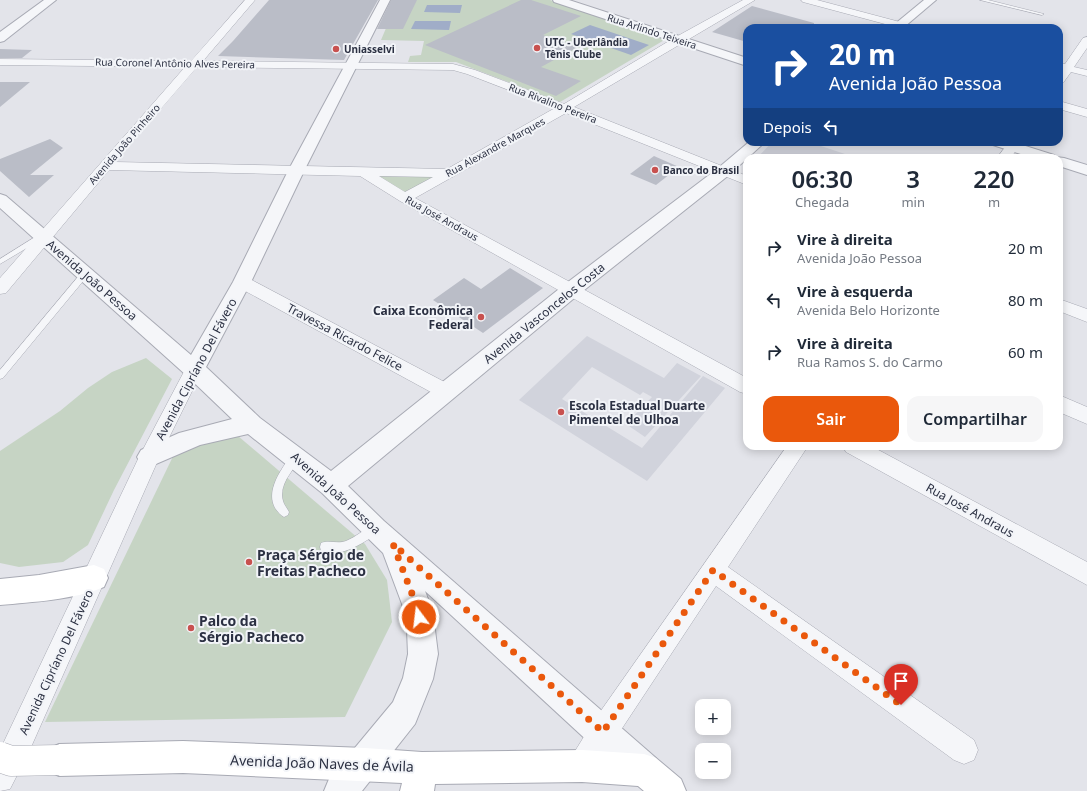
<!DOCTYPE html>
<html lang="pt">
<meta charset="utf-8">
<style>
:root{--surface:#fff;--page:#f6f6f7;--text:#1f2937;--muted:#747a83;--accent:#ea580c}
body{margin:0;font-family:"Noto Sans",sans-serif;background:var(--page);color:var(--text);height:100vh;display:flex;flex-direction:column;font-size:15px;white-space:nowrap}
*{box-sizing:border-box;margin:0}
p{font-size:13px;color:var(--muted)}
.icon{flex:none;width:22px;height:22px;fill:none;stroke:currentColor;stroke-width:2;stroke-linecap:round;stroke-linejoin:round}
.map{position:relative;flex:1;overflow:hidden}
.details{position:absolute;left:743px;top:154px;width:320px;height:296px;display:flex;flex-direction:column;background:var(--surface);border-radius:12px;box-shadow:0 2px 10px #0003}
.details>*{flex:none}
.hud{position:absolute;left:743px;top:24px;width:320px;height:122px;border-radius:12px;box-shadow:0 2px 10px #0003;background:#1a4fa0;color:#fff;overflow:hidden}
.fabs{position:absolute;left:695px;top:699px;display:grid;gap:8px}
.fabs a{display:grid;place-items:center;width:36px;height:36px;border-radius:8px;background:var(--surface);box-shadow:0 2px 10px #0003;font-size:20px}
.pin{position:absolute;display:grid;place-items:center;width:34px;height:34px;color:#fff;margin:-41px -17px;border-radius:50% 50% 50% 0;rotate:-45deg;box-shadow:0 0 4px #0007}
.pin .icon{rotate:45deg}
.me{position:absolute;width:44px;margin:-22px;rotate:345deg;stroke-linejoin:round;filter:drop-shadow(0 0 3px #0008)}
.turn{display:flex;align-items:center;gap:14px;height:84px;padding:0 20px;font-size:18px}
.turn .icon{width:52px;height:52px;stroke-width:2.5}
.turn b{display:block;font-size:28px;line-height:34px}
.then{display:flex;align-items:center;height:38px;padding:0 20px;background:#0003;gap:8px;font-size:15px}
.eta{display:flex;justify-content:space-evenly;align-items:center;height:68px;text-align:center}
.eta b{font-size:24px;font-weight:600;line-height:28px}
.cta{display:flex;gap:8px;margin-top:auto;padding:8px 20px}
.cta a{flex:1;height:46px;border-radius:12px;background:var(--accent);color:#fff;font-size:16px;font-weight:600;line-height:46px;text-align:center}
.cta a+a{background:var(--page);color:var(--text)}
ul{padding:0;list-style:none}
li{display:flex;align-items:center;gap:12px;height:52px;padding:0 20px}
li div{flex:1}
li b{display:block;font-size:15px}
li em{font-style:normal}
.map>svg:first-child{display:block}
.built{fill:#d1d3dc}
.green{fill:#c6d4c4}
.water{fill:#a0adc8}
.building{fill:#babdc7}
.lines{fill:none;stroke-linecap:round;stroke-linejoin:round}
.service-casing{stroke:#a8aab4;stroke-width:1}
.minor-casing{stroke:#a8aab4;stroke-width:1}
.tertiary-casing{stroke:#a8aab4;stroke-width:2}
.secondary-casing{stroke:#a8aab4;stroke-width:2}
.service{fill:#f5f6f9;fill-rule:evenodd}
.minor{fill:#f5f6f9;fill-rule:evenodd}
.tertiary{fill:#f5f6f9;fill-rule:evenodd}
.secondary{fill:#fff;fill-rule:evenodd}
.secondary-bridge-casing{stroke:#a8aab4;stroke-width:31;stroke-linecap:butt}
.secondary-bridge{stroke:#fff;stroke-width:30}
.route{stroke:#ea580c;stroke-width:7;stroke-dasharray:0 12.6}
.poi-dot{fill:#c8514f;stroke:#f2f4f8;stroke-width:1.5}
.labels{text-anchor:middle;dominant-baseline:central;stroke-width:4;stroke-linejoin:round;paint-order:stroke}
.far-street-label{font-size:10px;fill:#2b3042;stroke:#f2f4f8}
.far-poi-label{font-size:10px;font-weight:bold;fill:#2b3042;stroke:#f2f4f8;text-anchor:start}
.street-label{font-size:12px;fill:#2b3042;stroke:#f2f4f8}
.poi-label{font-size:12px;font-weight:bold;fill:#2b3042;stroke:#f2f4f8;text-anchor:end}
.near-poi-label{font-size:14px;font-weight:bold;fill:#2b3042;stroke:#f2f4f8;text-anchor:start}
.near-street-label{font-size:14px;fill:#2b3042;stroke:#f2f4f8}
</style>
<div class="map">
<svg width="1087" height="791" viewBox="0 0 1087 791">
<rect width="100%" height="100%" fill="#e3e4ea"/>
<g class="built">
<polygon points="772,142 809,142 857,158 757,158"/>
<polygon points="587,336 664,378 677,363 701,376 645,437 626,424 652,397 643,392 640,395 592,367 562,399 642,448 703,376 725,388 647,481 519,400"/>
</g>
<g class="green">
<polygon points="398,0 550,0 666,39 560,102 456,62 408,62 410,56 421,55 424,41 381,40"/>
<polygon points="374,173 440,175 402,196"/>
<polygon points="146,358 172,379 114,490 88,545 63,562 19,567 0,563 0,451 60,411 88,388 112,372"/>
<polygon points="212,436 238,436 365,544 387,580 392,622 345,717 45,722 178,446"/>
</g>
<g class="water">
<polygon points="427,5 462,5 460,13 424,12"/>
<polygon points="415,21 451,21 449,30 411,29"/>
<polygon points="590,25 649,45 631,55 571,34"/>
</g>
<g class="building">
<polygon points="269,0 378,0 344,60 218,56 233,41"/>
<polygon points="391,0 417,0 403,29 377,29"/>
<polygon points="521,0 531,0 581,16 543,35 578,47 541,67 581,81 556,96 425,45"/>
<polygon points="752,6 814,23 814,28 747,28 747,42 712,32"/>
<polygon points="0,49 32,50 22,58 0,58"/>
<polygon points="0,82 30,82 0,107"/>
<polygon points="50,139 63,148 30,175 54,175 29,197 0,171 0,159"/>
<polygon points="654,156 679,167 656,185 630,174"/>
<polygon points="510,268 543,288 483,333 433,300 464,278 481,289"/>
</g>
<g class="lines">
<defs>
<g id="service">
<polygon points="980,0 988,0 1044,14 1042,15"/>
<polygon points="35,237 38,237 42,239 0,264 0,259"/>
<polygon points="82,272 88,272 89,274 3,378 0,379 0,370"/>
<path d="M 296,453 L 299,454 L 301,457 C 294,470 278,484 283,501 C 284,505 287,508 289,512 L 288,515 L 284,517 C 280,515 278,512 275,508 C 267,493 277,476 285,464 C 289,460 291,455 296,453 Z"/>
<path d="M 374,525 L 378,527 L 379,530 L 378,533 C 361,544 342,558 321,551 L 320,547 L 321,543 C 329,540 338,544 346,541 C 356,537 364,529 374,525 Z"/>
</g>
<g id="minor">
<path d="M 245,0 L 255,0 L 203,61 L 453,64 L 475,70 L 564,104 L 674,38 L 743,0 L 755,0 L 574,107 L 747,176 L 747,185 L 566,113 L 415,198 L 747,378 L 747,394 L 740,392 L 400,201 L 360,176 L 109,170 L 6,293 L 0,294 L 0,278 L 185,67 L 0,65 L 0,59 L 191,61 ZM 197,67 L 453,70 L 467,74 L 555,108 L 447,169 L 115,162 ZM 379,176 L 433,177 L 405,192 Z"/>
<polygon points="801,0 817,0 915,26 916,28 900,28 803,2"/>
<polygon points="1087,37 1087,48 1074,67 1087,70 1087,76 1071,72 1063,83 1059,84 1059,73 1061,70 1059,69 1059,63 1065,64 1083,38"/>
<polygon points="1059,101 1087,109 1087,117 1059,109"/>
<polygon points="1009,142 1021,142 1011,158 997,158"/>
<polygon points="242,277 248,278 454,387 456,392 454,397 447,399 440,397 236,286 234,282 236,278"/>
<polygon points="1059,299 1087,309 1087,322 1059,311"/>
<polygon points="194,362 200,364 203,369 159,458 28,754 10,789 0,791 0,750 139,457 188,364"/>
<polygon points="1059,395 1087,407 1087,424 1059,412"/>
<polygon points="787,446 808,446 728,567 974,740 978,750 974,760 964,764 954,760 716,586 613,742 592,776 582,780 572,776 568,766 572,756 593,722"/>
<polygon points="843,446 871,446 1087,562 1087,585 846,452"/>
</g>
<g id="tertiary">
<polygon points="44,0 56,0 4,41 0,42 0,32"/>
<polygon points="380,0 390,0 304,171 251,282 206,367 260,418 331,471 564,285 717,169 749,142 765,142 729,175 578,295 348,486 384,521 656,758 660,770 656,782 644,786 632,782 425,591 430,604 435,630 438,654 433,679 415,724 362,791 324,791 329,779 393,702 403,678 408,654 407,630 402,604 383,553 322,493 248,434 200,445 149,467 141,464 137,457 141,450 179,433 232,419 186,375 0,208 0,194 6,196 191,355 233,282 288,171"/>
<polygon points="553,0 569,0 747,58 747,66 554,2"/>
<polygon points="924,0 936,0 903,28 890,28"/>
<polygon points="991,142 1013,142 1054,155 1056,157 1064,158 1087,165 1087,175 1059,166 1059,158 1033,158 993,145"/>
</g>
<g id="secondary">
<path d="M 94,565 L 104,569 L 108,578 L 104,587 C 73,600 33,602 0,605 L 0,579 L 39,575 Z"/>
<polygon points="183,741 365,748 422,752 582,750 644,754 656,758 681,779 686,791 644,791 638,786 582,782 435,784 434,791 400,791 402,783 183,773 59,776 48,771 43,760 48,749 59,744"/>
</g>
</defs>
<use href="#service" class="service-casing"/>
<use href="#minor" class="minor-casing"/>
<use href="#tertiary" class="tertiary-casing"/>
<use href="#secondary" class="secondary-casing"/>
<use href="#service" class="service"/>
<use href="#minor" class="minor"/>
<use href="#tertiary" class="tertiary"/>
<use href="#secondary" class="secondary"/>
<defs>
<polyline id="secondary-bridge" points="0,757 11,761 59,760"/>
</defs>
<use href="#secondary-bridge" class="secondary-bridge-casing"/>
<use href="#secondary-bridge" class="secondary-bridge"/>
</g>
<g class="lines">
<polyline class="route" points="419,617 416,604 393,544 603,732 713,570 901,705"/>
</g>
<g class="poi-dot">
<circle cx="537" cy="48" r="4"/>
<circle cx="336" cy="49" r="4"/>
<circle cx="655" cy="170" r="4"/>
<circle cx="481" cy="317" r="4"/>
<circle cx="561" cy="412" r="4"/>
<circle cx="249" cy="562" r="4"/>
<circle cx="191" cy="628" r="4"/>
</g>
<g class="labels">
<g class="far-street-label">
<text transform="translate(652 31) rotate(18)">Rua Arlindo Teixeira</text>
<text transform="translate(175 63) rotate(1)">Rua Coronel Antônio Alves Pereira</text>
<text transform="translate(553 103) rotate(21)">Rua Rivalino Pereira</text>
<text transform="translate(124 144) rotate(-49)">Avenida João Pinheiro</text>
<text transform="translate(495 147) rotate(-29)">Rua Alexandre Marques</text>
<text transform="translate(442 218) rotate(29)">Rua José Andraus</text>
</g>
<g class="far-poi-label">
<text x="545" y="42">UTC - Uberlândia<tspan x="545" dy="12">Tênis Clube</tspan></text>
<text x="344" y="49">Uniasselvi</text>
<text x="663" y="170">Banco do Brasil</text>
</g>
<g class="street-label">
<text transform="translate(92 280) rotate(41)">Avenida João Pessoa</text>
<text transform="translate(544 313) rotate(-39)">Avenida Vasconcelos Costa</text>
<text transform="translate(345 337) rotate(28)">Travessa Ricardo Felice</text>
<text transform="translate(196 369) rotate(-62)">Avenida Cipríano Del Fávero</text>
<text transform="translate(336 493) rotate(42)">Avenida João Pessoa</text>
<text transform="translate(970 510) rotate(29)">Rua José Andraus</text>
<text transform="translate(56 662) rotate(-65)">Avenida Cipríano Del Fávero</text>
</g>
<g class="poi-label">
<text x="473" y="310">Caixa Econômica<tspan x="473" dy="14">Federal</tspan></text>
<text x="569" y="405" text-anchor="start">Escola Estadual Duarte<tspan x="569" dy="14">Pimentel de Ulhoa</tspan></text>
</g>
<g class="near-poi-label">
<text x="257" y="554">Praça Sérgio de<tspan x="257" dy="16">Freitas Pacheco</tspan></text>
<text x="199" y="620">Palco da<tspan x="199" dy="16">Sérgio Pacheco</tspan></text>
</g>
<g class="near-street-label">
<text transform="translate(322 763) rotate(2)">Avenida João Naves de Ávila</text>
</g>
</g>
</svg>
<div class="fabs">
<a>+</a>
<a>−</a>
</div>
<div class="pin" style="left:901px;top:705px;background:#d93025"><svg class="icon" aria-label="arrive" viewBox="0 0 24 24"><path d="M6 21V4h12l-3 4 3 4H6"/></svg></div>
<svg class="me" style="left:419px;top:617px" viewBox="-20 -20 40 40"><circle r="17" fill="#ea580c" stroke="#fff" stroke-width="3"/><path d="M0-11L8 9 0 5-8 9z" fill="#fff"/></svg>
<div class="hud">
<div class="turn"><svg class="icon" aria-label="right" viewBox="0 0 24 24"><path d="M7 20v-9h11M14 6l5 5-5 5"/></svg><div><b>20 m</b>Avenida João Pessoa</div></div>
<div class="then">Depois<svg class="icon" aria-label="left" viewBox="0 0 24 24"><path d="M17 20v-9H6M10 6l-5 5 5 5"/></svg></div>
</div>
<section class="details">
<div class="eta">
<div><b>06:30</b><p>Chegada</p></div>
<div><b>3</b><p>min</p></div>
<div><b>220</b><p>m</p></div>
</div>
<ul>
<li><svg class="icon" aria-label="right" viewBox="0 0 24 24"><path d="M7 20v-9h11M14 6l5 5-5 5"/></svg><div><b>Vire à direita</b><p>Avenida João Pessoa</p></div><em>20 m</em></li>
<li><svg class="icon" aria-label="left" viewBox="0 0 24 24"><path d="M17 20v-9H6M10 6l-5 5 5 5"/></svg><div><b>Vire à esquerda</b><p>Avenida Belo Horizonte</p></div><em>80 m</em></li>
<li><svg class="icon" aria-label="right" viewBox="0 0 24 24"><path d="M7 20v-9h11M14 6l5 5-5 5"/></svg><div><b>Vire à direita</b><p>Rua Ramos S. do Carmo</p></div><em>60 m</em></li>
</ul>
<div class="cta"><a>Sair</a><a>Compartilhar</a></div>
</section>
</div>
